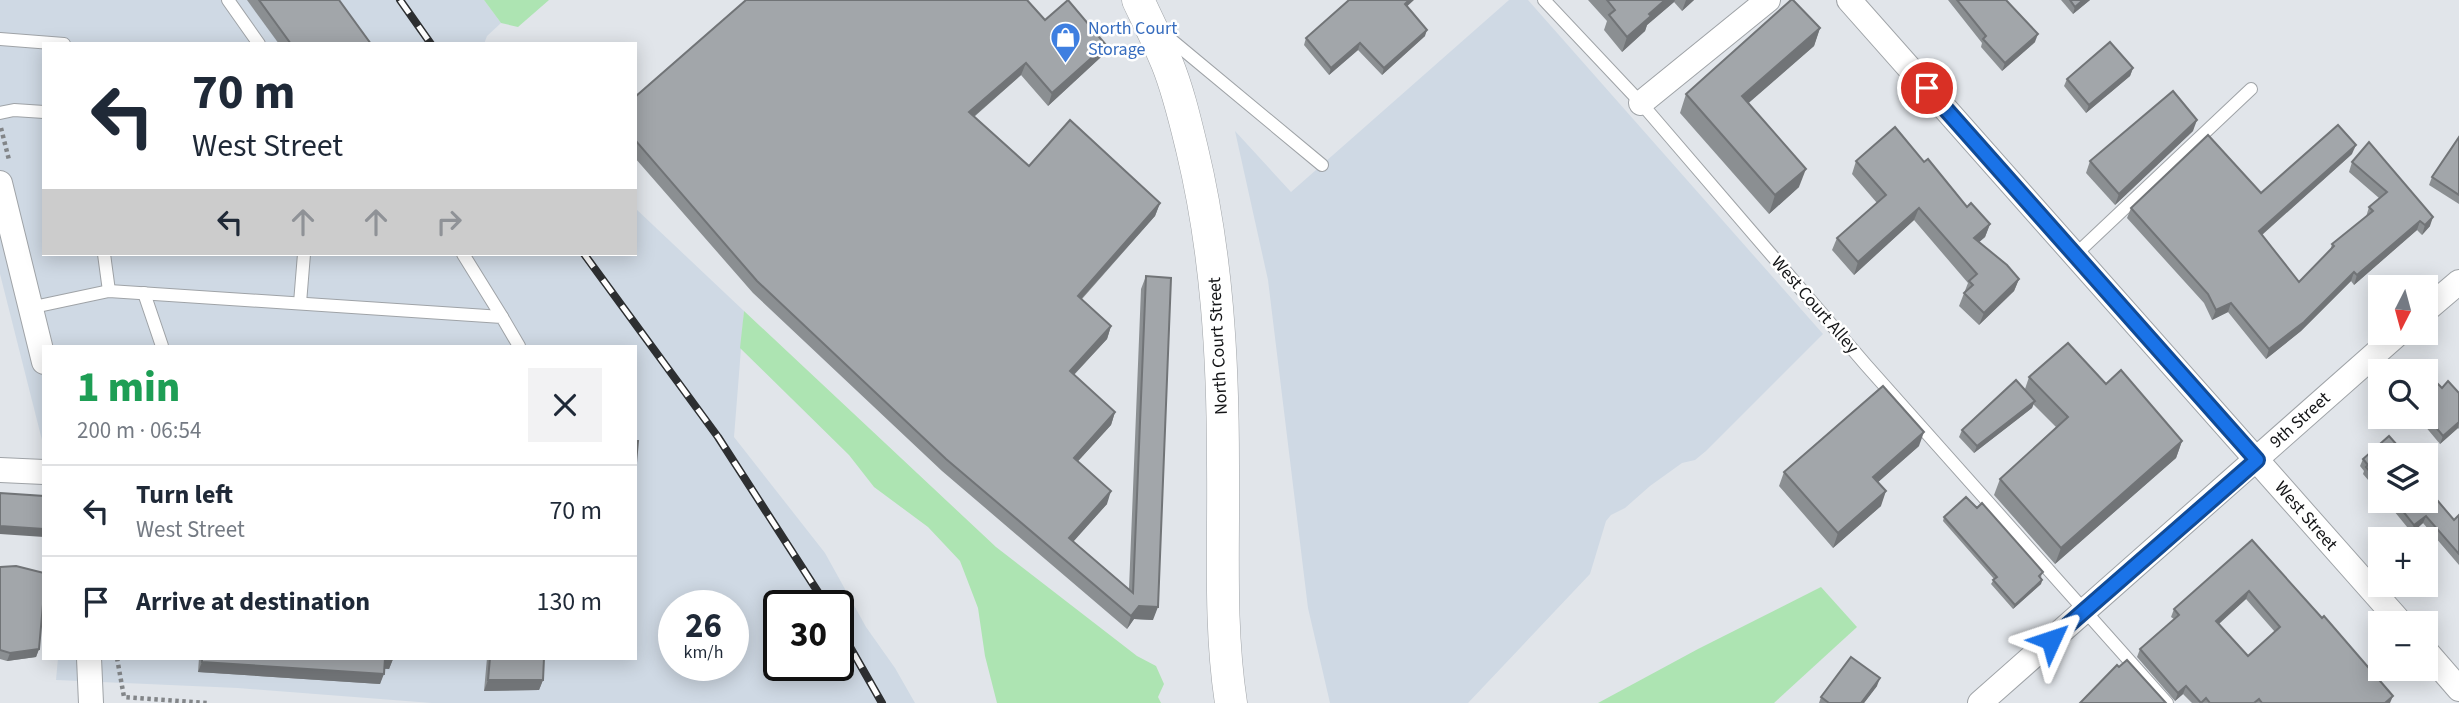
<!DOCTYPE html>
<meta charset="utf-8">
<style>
:root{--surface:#fff;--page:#f2f2f3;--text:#1f2937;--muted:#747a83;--line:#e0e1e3}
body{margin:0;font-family:"Source Sans 3",sans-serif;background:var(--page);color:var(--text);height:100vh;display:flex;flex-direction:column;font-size:26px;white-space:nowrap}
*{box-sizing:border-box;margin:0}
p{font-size:23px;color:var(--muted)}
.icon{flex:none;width:38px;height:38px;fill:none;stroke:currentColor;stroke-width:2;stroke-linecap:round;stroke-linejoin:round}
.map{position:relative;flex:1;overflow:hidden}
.details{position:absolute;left:42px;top:345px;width:595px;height:315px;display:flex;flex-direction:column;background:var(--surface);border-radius:0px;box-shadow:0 4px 18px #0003}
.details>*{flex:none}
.guide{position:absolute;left:42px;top:42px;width:595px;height:214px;border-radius:0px;box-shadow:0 4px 18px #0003;background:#fff;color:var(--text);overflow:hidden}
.needle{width:46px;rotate:186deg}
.tools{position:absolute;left:2368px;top:275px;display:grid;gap:14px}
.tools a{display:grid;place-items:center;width:70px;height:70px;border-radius:0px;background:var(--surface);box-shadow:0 4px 18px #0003;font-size:35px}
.speed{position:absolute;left:658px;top:590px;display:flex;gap:14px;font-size:35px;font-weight:700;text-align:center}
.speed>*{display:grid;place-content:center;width:91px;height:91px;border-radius:50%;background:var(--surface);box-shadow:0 4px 18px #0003;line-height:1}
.speed small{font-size:18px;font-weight:400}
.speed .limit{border:4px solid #111;border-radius:10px;background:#fff;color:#111}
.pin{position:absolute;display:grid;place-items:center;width:60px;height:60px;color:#fff;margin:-30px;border:4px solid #fff;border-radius:50%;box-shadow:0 2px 7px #0007}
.me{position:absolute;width:77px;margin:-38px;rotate:48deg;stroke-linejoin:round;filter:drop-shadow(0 0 5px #0008)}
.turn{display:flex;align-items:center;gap:24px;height:147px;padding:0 35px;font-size:32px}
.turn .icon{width:91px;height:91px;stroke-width:2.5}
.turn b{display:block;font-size:49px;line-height:60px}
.lanes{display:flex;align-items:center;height:66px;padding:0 35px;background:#0003;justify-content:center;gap:35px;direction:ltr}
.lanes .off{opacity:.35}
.round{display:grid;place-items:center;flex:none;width:74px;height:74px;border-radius:0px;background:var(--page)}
.summary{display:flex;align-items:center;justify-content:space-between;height:119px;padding:0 35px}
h1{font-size:42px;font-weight:800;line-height:52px;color:#1e9e55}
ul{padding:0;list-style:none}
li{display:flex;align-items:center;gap:21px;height:91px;padding:0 35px;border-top:2px solid var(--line)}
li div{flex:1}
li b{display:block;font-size:26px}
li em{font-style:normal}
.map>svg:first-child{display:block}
.built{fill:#cfd9e4;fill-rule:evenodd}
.green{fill:#ade4b2}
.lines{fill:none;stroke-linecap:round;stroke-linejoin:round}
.service-casing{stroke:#9fa3a7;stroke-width:14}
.minor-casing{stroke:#9fa3a7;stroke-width:26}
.tertiary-casing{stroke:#9fa3a7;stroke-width:33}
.path{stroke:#828588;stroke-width:4.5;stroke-dasharray:3.5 3.5;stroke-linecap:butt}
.service{stroke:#fff;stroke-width:12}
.minor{stroke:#fff;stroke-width:24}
.tertiary{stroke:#fff;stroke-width:32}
.rail-casing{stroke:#2d2f31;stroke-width:8}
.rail{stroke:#fff;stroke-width:5;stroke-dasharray:16;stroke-linecap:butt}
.wall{fill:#8b8f92;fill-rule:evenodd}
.shaded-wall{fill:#717477}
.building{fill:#a2a6aa;stroke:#717477;stroke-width:2;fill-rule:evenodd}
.route-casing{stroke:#114b97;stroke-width:18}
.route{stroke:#1a73e8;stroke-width:12}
.labels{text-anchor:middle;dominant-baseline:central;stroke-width:5;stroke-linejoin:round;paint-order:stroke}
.shop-label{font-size:18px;fill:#366cbe;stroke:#fff;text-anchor:start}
.street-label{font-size:18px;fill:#141517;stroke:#fff}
</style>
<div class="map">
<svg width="2459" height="703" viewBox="0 0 2459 703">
<rect width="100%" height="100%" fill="#e1e5ea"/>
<g class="built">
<path d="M 0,0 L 484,0 L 501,23 L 487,36 L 484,44 L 44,44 L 44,254 L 635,254 L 635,208 L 744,311 L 734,437 L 825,553 L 866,627 L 895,668 L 915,703 L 432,703 L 238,688 L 56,680 L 58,658 L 635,658 L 635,346 L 44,346 L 44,448 L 0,274 ZM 674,606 L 733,606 L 733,665 L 674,665 ZM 779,606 L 838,606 L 838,665 L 779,665 Z"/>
<polygon points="1509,0 1528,0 1823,334 1706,451 1695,460 1682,463 1650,486 1625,508 1611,515 1606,521 1590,574 1468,703 1330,703 1308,608 1268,280 1235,131 1291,192"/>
</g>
<g class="green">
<polygon points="484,0 549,0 518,27 501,23"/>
<polygon points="744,311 996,547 1137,656 1156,666 1164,684 1158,697 1161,703 997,703 985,656 978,608 960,561 928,527 874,487 849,455 740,348"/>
<polygon points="1821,587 1857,627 1774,703 1598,703 1698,649"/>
</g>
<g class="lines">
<defs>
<g id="service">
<polyline points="228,0 259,44"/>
<polyline points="1544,0 1641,103 1866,365 2167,703"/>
<polyline points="1163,33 1322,165"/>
<polyline points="0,39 64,44"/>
<polyline points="0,113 14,110 44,112"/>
<polyline points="104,254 109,291"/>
<polyline points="463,254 502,317"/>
<polyline points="2075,255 2251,89"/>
<polyline points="144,293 162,346"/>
<polyline points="300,303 304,254"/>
<polyline points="29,308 109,291 502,317 519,346"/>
</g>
<g id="minor">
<polyline points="1849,0 2401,623"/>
<polyline points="1641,103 1768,0"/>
<polyline points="0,183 44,362"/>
<polyline points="2426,310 2459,282"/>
<polyline points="0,470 44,472"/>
<polyline points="2426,651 2459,689"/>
<polyline points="89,658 91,703"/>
<polyline points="1980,703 2400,332"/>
</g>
<path id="tertiary" d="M 1138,0 C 1148,21 1158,41 1167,63 C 1178,90 1185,120 1192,149 C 1217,253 1223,358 1223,465 C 1224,544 1219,625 1231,703"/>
</defs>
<use href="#service" class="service-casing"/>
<use href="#minor" class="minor-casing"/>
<use href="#tertiary" class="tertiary-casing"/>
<g class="path">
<polyline points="1,128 9,160"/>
<polyline points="117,658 124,697 207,703"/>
</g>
<use href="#service" class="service"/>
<use href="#minor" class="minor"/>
<use href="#tertiary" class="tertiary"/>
<defs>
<g id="rail">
<polyline points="400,0 431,44"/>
<polyline points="584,254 718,437 827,606"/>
<polyline points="838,626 882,703"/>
</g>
</defs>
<use href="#rail" class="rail-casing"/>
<use href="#rail" class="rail"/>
</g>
<g class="wall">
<polygon points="247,0 339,0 371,44 279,44"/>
<polygon points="1588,0 1694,0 1682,11 1674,2 1647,25 1645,31 1622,52 1604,30 1607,21"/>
<polygon points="1948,0 2006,0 2035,42 2002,71 1981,47 1982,43"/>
<polygon points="2061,0 2090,0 2073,14"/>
<polygon points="1407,7 1425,36 1382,75 1358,50 1329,75 1304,45 1306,38"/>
<polygon points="1045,20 1106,45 1101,57 1048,106 1021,75 974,117 1029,166 1160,203 1155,216 1082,299 1111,326 1107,339 1074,375 1115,412 1111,425 1078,461 1107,504 1073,541 1129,589 1141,289 1146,276 1153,620 1134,619 1127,629 942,471 753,293 635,158 635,97"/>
<polygon points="1820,28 1814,46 1748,103 1799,187 1769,214 1680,113 1686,94"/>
<polygon points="2133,68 2130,76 2086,113 2064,86 2067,79"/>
<polygon points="2193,131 2115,205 2086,173 2090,161"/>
<polygon points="2459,137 2459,204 2429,185 2432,177"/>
<polygon points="2352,154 2262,235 2299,282 2330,251 2332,244 2366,217 2369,207 2379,198 2349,172 2352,162 2430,226 2422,235 2417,230 2354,285 2351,281 2301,331 2266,359 2228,312 2212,320 2204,303 2127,218 2131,208 2261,193"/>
<polygon points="1856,161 1924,162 1967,207 1990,224 1985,237 1979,242 2019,279 2014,291 1979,325 1959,306 1968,283 1914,220 1854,275 1832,250 1837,238 1877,203 1852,174"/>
<polygon points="2029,377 2106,384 2182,441 2176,458 2055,564 1994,495 2000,479 2056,427 2033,404 2032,408 1974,453 1959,437 1962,430 2025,389"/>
<polygon points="2442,388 2459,393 2459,429 2458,428 2440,444 2419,419 2419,416 2426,416 2426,395"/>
<polygon points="1919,446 1878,482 1881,506 1833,548 1779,486 1784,472"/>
<polygon points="2380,455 2380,494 2363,474 2364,471 2360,466 2363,459"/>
<polygon points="2385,500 2426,500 2454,520 2459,515 2459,565 2423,523 2412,533"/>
<polygon points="1944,517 2042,576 2040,577 2042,580 2041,584 2013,609 1991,584 1994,579 1943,521"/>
<path d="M 2252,540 L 2390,703 L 2192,703 L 2183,694 L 2175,701 L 2137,657 L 2140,649 L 2174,619 L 2171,617 L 2174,609 ZM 2246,599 L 2275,632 L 2248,656 L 2219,624 Z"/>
<polygon points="0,567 39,649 36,657 7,661 0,659"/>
<polygon points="199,658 403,658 403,659 393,659 389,669 384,669 380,684 198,672"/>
<polygon points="487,658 544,658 543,680 539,690 484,691"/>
<polygon points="1877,686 1864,703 1819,703 1821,697"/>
</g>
<g class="shaded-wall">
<polygon points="1409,0 1414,0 1402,11 1405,4"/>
<polygon points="1665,0 1675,0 1674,2 1647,25 1645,31 1622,52 1627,37 1649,14"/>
<polygon points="1686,0 1694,0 1682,11"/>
<polygon points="2083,0 2090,0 2073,14 2075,7"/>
<polygon points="1820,28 1814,46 1736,114 1742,96"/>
<polygon points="1427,30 1425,36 1382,75 1384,68"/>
<polygon points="2038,34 2035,42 2002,71 2005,63"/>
<polygon points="1360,43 1358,50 1329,75 1331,68"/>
<polygon points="1106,45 1101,57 1048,106 1052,93"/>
<polygon points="1026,63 1021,75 964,125 969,112"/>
<polygon points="2133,68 2130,76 2086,113 2089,105"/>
<polygon points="2197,120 2193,131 2115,205 2119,194"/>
<polygon points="2356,145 2352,154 2256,240 2259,231"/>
<polygon points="1806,169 1799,187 1769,214 1775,195"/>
<polygon points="1160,203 1155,216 1073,308 1078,296"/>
<polygon points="1919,208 1914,220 1854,275 1858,262"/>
<polygon points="2433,217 2430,226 2422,235 2425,225"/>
<polygon points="2420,221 2417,230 2354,285 2357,275"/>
<polygon points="1990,224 1985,237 1970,250 1974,238"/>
<polygon points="2354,272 2351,281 2301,331 2266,359 2269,349"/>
<polygon points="2019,279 2014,291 1979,325 1984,313"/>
<polygon points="2231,303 2228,312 2212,320 2216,310"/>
<polygon points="1111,326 1107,339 1065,384 1070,371"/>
<polygon points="2035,401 2032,408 1974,453 1977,446"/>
<polygon points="1115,412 1111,425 1070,470 1074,458"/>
<polygon points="2459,422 2458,428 2440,444 2443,436"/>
<polygon points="1924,432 1919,446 1868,491 1873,477"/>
<polygon points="2182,441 2176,458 2055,564 2061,548"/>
<polygon points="1111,491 1107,504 1065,551 1069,538"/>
<polygon points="1886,491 1881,506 1833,548 1838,533"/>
<polygon points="2426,516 2423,523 2412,533 2414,525"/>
<polygon points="0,526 44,529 44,537 0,534"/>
<polygon points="2042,580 2041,584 2013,609 2015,605"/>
<polygon points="2249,591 2246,599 2213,629 2216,621"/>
<polygon points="1139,606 1158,607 1153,620 1134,619 1127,629 1131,616"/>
<polygon points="39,649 36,657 7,661 10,653"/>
<polygon points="385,658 403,658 403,659 393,659 389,669 381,668"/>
<polygon points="202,662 384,674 380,684 198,672"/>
<polygon points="1880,678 1877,686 1864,703 1861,703"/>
<polygon points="488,680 543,680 539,690 484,691"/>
<polygon points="2186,686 2183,694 2175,701 2178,693"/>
<polygon points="2393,696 2390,703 2385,703"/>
</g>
<g class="building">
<polygon points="259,0 339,0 371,44 291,44"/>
<polygon points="746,0 1027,0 1045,20 1068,0 1106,45 1052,93 1026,63 969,112 1029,166 1070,120 1160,203 1078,296 1111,326 1070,371 1115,412 1074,458 1111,491 1069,538 1133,593 1146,276 1171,278 1158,607 1139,606 1131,616 946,459 757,281 635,140 635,97"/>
<polygon points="1349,0 1409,0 1405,4 1427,30 1384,68 1360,43 1331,68 1306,38"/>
<polygon points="1607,0 1665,0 1649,14 1651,16 1627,37 1609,15 1615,10"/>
<polygon points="1791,0 1793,0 1820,28 1742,96 1806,169 1775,195 1686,94"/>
<polygon points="1957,0 2006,0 2038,34 2005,63 1983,39 1986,36"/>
<polygon points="2070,0 2083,0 2075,7"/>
<polygon points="2110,42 2133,68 2089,105 2067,79"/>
<polygon points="2173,91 2197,120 2119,194 2090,161"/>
<polygon points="2338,125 2356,145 2259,231 2299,282 2334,246 2332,244 2373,211 2369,207 2387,192 2352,162 2369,142 2433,217 2425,225 2420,221 2357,275 2354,272 2304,322 2269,349 2231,303 2216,310 2208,294 2131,208 2208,135 2261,193"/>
<polygon points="1895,127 1924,162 1928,159 1967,207 1971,203 1990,224 1974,238 2007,265 2019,279 1984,313 1964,293 1973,285 1969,281 1977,274 1919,208 1858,262 1837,238 1886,195 1856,161"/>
<polygon points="2459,137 2459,195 2432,177"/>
<polygon points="2068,343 2106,384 2121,370 2182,441 2061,548 2000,479 2068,417 2029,377"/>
<polygon points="2016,380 2035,401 1977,446 1962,430"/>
<polygon points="2448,381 2459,393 2459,422 2443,436 2426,415 2426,395 2437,383 2442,388"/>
<polygon points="1883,386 1924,432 1873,477 1886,491 1838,533 1784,472"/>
<polygon points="2389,436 2406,455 2380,455 2380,484 2366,467 2368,465 2363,459"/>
<polygon points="635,441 638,441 635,474"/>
<polygon points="2426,487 2454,520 2459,515 2459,554 2426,516 2414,525 2394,500 2426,500"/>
<polygon points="0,493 44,496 44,529 0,526"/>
<polygon points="1966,497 1977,508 1982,503 2043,572 2039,576 2042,580 2015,605 1993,580 1997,577 1944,517"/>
<path d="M 2252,540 L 2322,618 L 2324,616 L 2393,696 L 2385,703 L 2262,703 L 2259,699 L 2254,703 L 2210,703 L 2206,698 L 2201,703 L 2186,686 L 2178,693 L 2140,649 L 2179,615 L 2174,609 ZM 2249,591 L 2280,627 L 2248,656 L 2216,621 Z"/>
<polygon points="16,566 44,573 44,593 39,649 10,653 0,650 0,567"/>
<polygon points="1851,657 1880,678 1861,703 1829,703 1821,697"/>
<polygon points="202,658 385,658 384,674 202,662"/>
<polygon points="490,658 544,658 543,680 488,680"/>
<polygon points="2127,660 2166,703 2080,703 2117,665 2119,667"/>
</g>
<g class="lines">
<defs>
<polyline id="route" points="1927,88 2257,460 2051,640"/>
</defs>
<use href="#route" class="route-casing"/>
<use href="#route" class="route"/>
</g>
<defs>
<symbol id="shop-pin" viewBox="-11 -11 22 30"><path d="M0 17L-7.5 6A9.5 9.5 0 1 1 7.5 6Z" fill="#3f7fe0" stroke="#fff"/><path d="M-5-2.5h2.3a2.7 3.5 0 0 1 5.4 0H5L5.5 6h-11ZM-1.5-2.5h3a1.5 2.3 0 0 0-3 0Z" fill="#fff"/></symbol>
</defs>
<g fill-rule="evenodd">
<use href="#shop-pin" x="1048" y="20" width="35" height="47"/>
</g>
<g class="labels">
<g class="shop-label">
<text x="1088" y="28">North Court<tspan x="1088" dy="21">Storage</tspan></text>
</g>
<g class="street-label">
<text transform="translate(1815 305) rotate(49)">West Court Alley</text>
<text transform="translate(1218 346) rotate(-93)">North Court Street</text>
<text transform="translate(2300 420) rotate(-42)">9th Street</text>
<text transform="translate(2306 516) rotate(49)">West Street</text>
</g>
</g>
</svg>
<div class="tools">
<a><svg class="needle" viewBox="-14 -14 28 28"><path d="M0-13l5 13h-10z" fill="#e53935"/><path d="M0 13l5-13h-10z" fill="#747a83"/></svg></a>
<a><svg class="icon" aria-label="search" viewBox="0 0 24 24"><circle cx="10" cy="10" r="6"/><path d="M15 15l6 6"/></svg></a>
<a><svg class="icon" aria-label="layers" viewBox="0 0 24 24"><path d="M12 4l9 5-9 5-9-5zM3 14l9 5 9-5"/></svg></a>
<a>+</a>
<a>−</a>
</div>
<div class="speed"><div>26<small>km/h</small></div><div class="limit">30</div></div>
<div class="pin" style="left:1927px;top:88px;background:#d93025"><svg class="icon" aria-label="arrive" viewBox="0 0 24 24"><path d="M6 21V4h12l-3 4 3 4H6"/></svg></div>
<svg class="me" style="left:2051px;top:640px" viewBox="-20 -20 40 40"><path d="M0-17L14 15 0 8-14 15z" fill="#1a73e8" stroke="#fff" stroke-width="4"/></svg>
<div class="guide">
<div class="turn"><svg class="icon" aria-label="left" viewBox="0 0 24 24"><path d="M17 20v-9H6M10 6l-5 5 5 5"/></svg><div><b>70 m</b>West Street</div></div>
<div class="lanes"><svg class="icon" aria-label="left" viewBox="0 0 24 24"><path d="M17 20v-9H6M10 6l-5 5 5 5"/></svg><svg class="icon off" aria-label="ahead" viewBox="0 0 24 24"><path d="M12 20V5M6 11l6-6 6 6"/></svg><svg class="icon off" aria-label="ahead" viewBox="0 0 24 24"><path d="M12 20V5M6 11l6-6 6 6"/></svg><svg class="icon off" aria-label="right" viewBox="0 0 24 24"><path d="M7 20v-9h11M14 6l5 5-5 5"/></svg></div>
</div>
<section class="details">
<div class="summary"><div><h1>1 min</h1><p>200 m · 06:54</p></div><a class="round"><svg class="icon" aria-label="close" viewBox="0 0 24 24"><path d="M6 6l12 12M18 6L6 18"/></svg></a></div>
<ul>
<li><svg class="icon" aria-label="left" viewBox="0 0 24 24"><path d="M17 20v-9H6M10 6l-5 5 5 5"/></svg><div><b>Turn left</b><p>West Street</p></div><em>70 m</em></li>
<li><svg class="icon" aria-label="arrive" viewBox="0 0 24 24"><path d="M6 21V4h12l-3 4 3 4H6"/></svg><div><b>Arrive at destination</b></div><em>130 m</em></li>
</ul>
</section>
</div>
